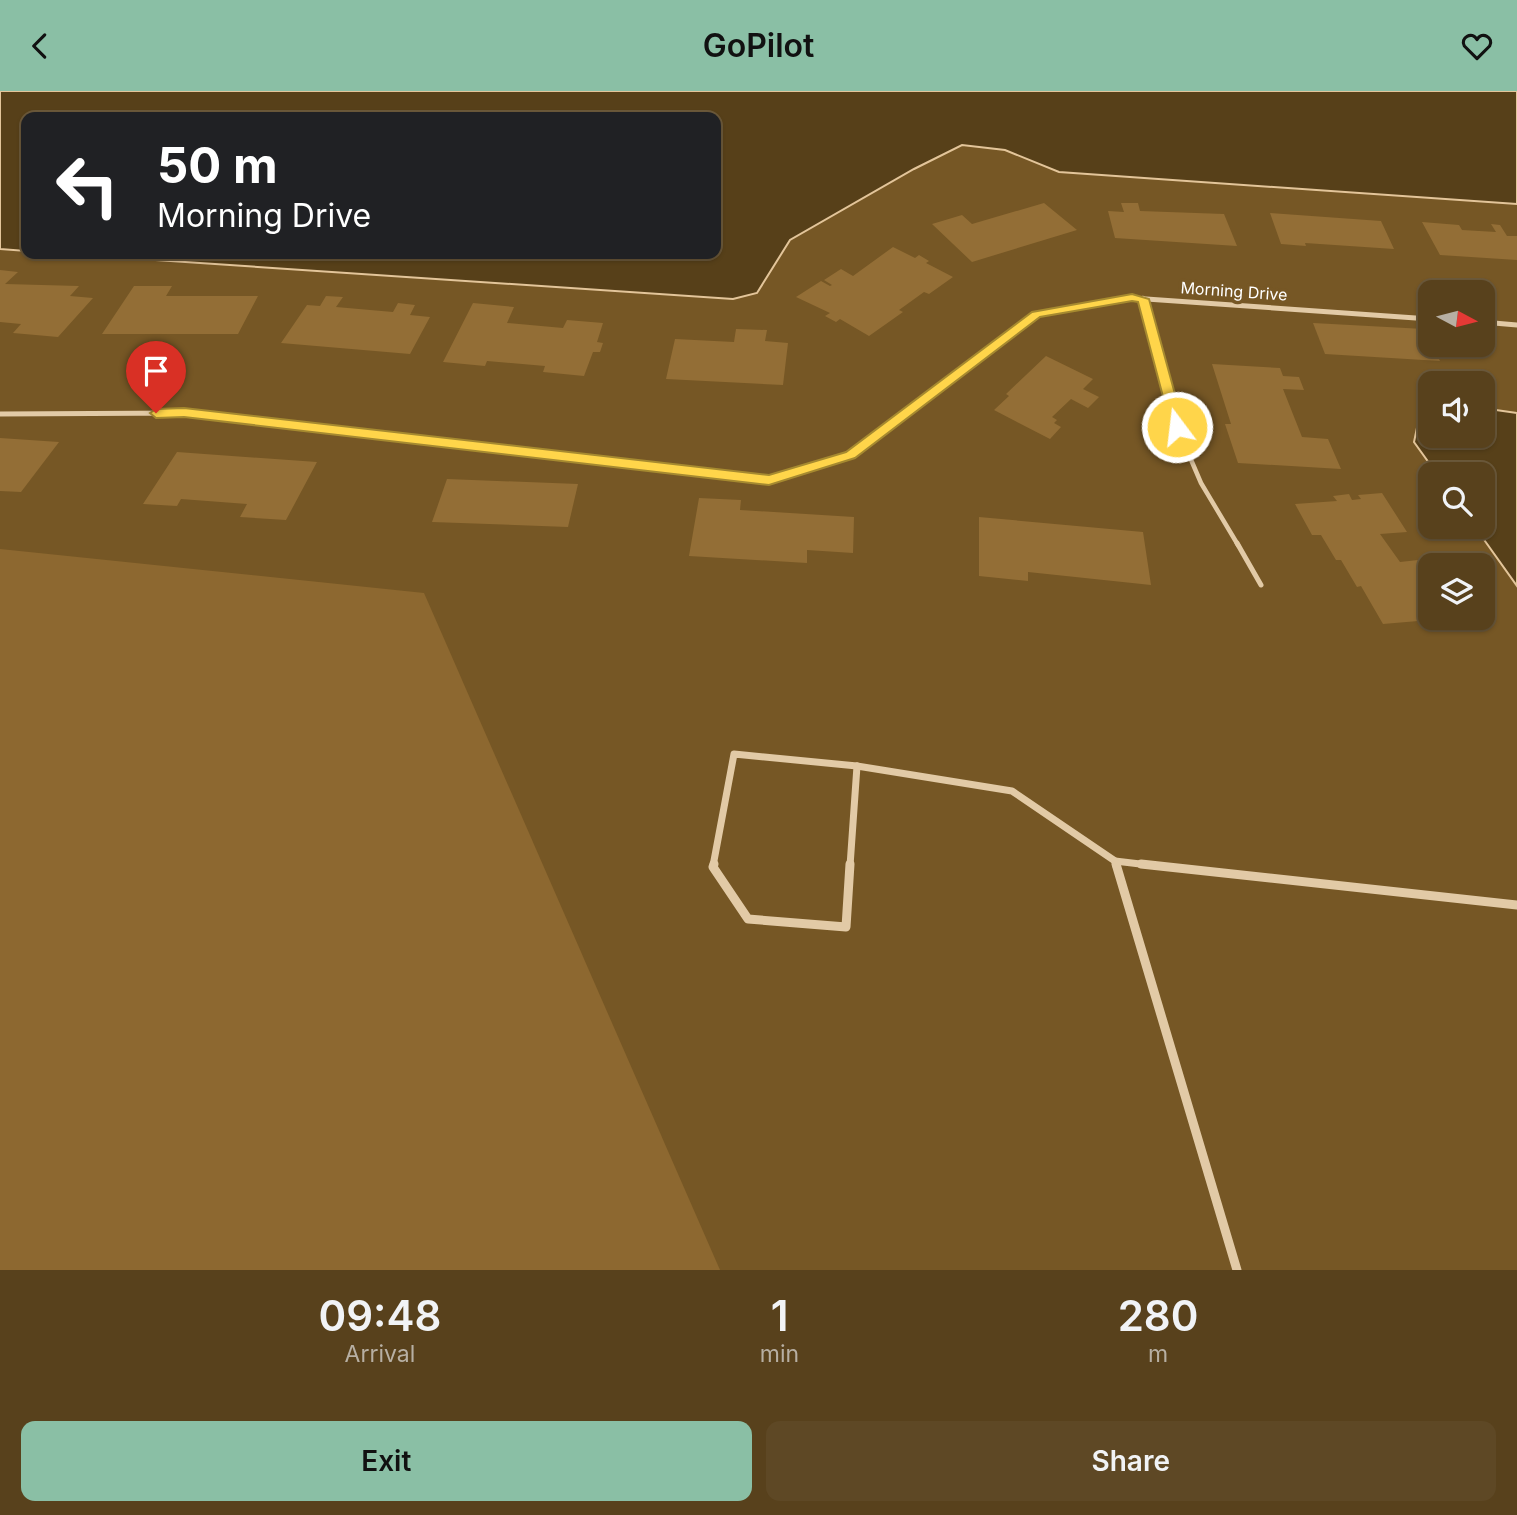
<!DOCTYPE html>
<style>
:root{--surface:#58411c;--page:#5e4825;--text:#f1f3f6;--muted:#b7afa3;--line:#6d5a3b;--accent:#8abfa5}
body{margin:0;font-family:Inter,sans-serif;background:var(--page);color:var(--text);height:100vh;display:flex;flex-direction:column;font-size:26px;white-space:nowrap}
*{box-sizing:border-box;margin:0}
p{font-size:23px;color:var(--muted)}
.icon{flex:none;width:38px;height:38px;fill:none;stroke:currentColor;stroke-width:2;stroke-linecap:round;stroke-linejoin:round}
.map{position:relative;height:1179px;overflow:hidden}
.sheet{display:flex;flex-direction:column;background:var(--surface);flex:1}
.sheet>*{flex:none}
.guide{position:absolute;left:21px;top:21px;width:700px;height:147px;border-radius:14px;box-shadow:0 2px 5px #0004,0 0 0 2px var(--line);background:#202124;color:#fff;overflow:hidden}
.needle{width:46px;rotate:97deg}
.tools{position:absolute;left:1418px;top:189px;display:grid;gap:14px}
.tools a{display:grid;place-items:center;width:77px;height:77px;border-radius:14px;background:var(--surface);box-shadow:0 2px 5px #0004,0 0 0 2px var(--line);font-size:35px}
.pin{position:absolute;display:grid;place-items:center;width:60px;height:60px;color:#fff;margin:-72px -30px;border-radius:50% 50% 50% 0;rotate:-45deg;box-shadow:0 0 7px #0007}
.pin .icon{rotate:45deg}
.me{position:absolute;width:77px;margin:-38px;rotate:345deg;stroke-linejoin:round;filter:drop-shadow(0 0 5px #0008)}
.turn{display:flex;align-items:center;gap:24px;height:147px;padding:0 21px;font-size:32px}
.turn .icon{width:91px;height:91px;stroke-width:2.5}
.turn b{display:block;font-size:49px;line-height:60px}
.eta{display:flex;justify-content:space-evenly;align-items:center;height:119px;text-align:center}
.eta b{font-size:42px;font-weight:600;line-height:49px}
.primary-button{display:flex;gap:14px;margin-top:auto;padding:14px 21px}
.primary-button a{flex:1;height:80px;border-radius:14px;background:var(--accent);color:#111;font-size:28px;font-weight:600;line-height:80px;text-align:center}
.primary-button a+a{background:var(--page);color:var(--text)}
header{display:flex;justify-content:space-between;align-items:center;height:91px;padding:0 21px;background:var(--accent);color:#111;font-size:32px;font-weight:600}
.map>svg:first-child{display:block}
.green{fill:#8d6830}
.water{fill:#574019;stroke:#e3c59a;stroke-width:2}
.building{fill:#936e36}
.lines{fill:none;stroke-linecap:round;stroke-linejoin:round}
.lane-far1{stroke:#e2caa6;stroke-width:4.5}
.lane{stroke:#e2caa6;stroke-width:5}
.street-far2{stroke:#e2caa6;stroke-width:5}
.street-far1{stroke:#e2caa6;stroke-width:7}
.street{stroke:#e2caa6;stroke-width:9}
.route{fill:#ffd54a;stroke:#a68a30;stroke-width:2}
.labels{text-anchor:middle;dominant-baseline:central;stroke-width:7;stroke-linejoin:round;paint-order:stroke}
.far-street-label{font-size:16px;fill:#fff;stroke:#765725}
</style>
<header><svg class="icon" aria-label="back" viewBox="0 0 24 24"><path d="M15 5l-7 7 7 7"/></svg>GoPilot<svg class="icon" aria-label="heart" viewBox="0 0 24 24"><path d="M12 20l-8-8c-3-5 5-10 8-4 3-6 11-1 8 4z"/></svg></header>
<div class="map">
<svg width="1517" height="1179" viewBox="0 0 1517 1179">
<rect width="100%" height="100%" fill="#765725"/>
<polygon class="green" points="0,458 424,502 720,1179 0,1179"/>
<g class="water">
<polygon points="0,0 1517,0 1517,113 1059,81 1005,59 962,54 914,78 790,149 757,202 733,208 66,163 716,163 716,26 26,26 26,160 0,158"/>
<polygon points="1482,317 1517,322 1517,495 1475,436 1482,436 1482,383 1437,383 1414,351 1419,327 1430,324 1430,345 1482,345"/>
</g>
<g class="building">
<polygon points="1044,112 1077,139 972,171 932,133 962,124 972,133"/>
<polygon points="1121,112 1138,112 1140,120 1224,123 1237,155 1115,147 1108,120 1124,121"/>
<polygon points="1270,122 1381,130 1394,158 1305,152 1306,155 1281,153"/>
<polygon points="1422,131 1459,134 1462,139 1496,141 1491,133 1500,134 1507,145 1517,145 1517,169 1440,164"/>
<polygon points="893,156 915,167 919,164 929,170 926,172 953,186 929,203 924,201 899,219 903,221 869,245 840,228 836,231 825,225 830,222 796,206 821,190 830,195 832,194 824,189 841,178 853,185"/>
<polygon points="0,179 18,181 5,193 79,195 70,205 93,207 58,246 13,242 21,233 0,231"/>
<polygon points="134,195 172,195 166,205 258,205 238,243 102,243"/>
<polygon points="326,205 343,206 336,216 393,221 398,212 415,214 410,224 430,226 410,263 281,252 307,214 320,215"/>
<polygon points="473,212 514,216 507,232 563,237 567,229 603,232 597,251 603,252 600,261 593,261 584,285 543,281 545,275 487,270 485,275 443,271"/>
<polygon points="1313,232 1424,238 1440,270 1325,263"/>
<polygon points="736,238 767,239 765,250 788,252 783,294 666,288 675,248 734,251"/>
<polygon points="1046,265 1093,288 1083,298 1099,306 1088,317 1071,308 1052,326 1057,329 1054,332 1061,336 1050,348 994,319 1009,305 1006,303"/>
<polygon points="1212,273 1280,277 1283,285 1299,286 1304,299 1283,298 1302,346 1328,348 1341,378 1238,372 1225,333 1231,333"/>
<polygon points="0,347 59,351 21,401 0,400"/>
<polygon points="177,361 317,371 286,429 240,426 247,413 181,408 177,415 143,413"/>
<polygon points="447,388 578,393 568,436 432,431"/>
<polygon points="1382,402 1407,441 1380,443 1400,471 1418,469 1430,487 1430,529 1383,533 1361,495 1357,496 1341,469 1336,469 1321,444 1312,444 1295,413 1337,410 1333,405 1349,403 1352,409 1361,408 1358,404"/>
<polygon points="699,407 741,409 740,419 854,426 853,462 807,459 807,472 689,465"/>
<polygon points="979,426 1143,441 1151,494 1028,481 1028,490 979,485"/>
</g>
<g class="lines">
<polyline class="lane-far1" points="1143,207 1177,336 1201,392 1238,454"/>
<polyline class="lane" points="1237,452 1261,494"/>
<g class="street-far2">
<polyline points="1482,231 1517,234"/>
<polyline points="0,323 184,322 769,389 850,364 1036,223 1132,207 1430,228"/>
</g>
<g class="street-far1">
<polyline points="857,675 1012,700 1115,770"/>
<polyline points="713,775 734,663 857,675"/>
<polyline points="850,775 857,675"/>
<polyline points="1116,775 1115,770 1157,775"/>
</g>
<g class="street">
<polyline points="714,773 713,776 748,828 846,836 850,773"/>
<polyline points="1116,773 1237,1179"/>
<polyline points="1141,773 1517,814"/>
</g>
</g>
<polygon class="route" points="1132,203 1149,208 1184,336 1182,339 1177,340 1171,336 1138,211 1132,210 1040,226 855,367 769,394 184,326 156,327 150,322 156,318 184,317 769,384 846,361 1032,221"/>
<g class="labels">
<g class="far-street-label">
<text transform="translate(1234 200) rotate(4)">Morning Drive</text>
</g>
</g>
</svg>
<div class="tools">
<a><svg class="needle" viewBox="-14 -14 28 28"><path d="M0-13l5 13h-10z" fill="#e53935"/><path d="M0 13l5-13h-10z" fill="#b7afa3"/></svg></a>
<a><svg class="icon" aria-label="sound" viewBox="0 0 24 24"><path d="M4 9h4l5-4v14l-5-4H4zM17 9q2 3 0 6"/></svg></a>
<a><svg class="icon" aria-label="search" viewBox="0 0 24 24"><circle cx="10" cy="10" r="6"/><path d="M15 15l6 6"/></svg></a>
<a><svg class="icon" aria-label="layers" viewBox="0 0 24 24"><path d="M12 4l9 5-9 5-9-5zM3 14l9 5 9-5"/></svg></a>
</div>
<div class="pin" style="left:156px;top:322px;background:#d93025"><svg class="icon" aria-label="arrive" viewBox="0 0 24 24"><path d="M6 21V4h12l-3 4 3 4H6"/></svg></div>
<svg class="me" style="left:1177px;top:336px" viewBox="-20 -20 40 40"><circle r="17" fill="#ffd54a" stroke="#fff" stroke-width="3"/><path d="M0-11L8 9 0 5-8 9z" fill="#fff"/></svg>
<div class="guide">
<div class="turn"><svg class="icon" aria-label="left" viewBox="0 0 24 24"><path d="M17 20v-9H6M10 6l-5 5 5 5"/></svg><div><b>50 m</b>Morning Drive</div></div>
</div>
</div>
<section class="sheet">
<div class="eta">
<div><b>09:48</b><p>Arrival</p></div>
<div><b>1</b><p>min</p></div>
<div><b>280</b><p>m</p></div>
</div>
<div class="primary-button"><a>Exit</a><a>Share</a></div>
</section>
